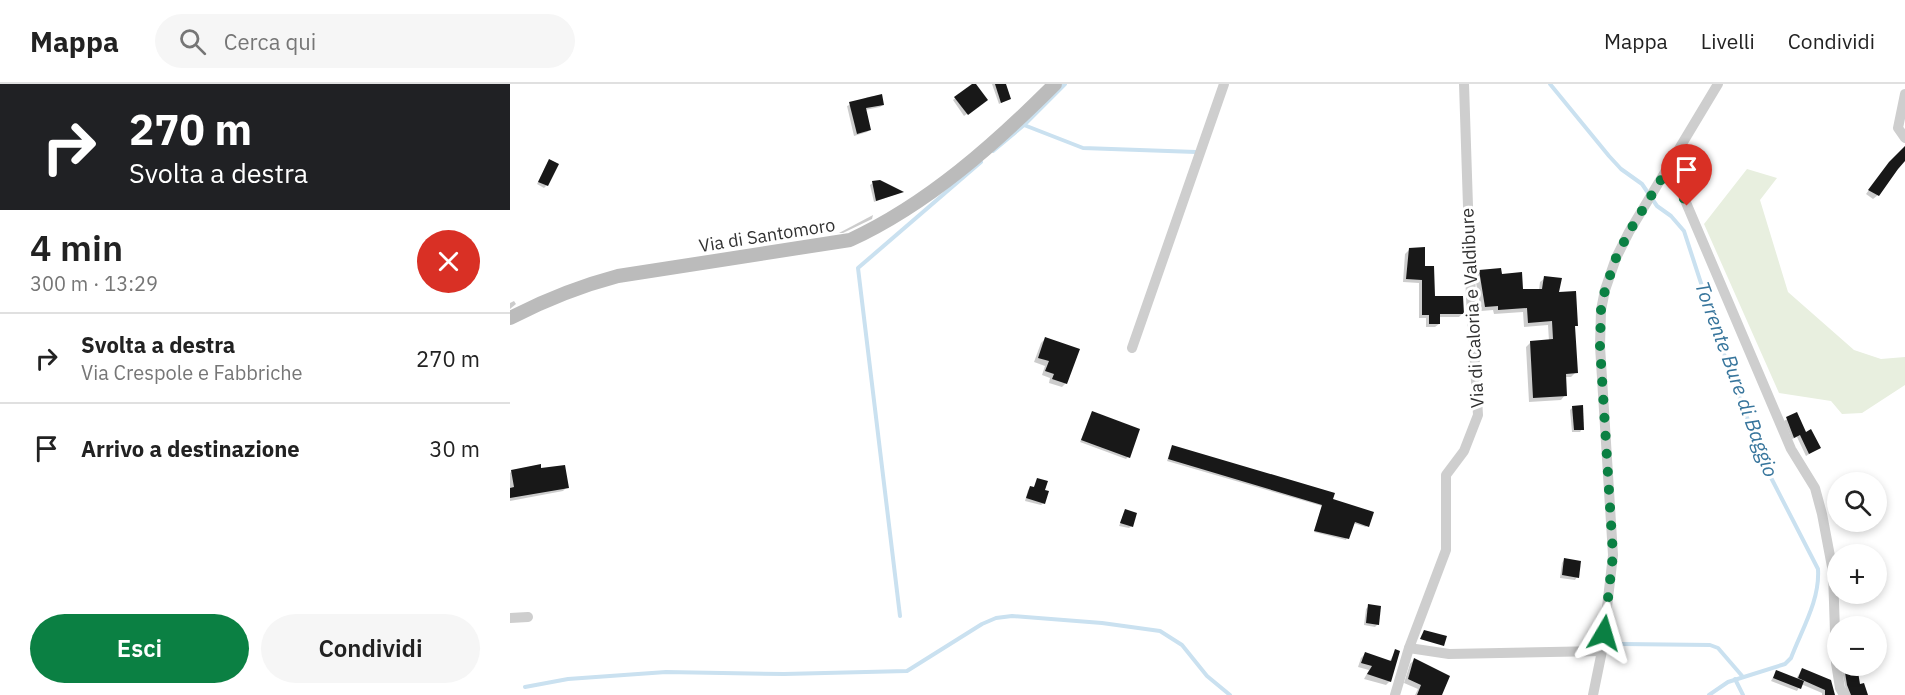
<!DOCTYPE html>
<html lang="it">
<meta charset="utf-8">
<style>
:root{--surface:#fff;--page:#f6f6f6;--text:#222;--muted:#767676;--line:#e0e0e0;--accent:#0b8043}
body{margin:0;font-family:"IBM Plex Sans",sans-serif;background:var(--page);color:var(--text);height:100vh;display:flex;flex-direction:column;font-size:22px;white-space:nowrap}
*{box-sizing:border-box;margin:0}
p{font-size:20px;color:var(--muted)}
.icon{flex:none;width:33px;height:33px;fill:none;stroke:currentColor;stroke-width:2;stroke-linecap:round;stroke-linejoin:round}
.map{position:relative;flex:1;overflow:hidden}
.drawer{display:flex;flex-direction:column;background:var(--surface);width:510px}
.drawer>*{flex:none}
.top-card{background:#202124;color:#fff;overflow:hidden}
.fabs{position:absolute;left:1317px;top:388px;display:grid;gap:12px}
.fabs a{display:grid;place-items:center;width:60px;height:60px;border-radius:50%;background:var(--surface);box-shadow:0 3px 9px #0003;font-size:30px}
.pin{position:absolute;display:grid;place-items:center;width:51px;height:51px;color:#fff;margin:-62px -26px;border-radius:50% 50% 50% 0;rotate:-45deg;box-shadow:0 0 6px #0007}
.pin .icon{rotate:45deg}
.me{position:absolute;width:66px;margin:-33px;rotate:7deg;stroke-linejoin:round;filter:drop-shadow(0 0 4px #0008)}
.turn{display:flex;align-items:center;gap:21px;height:126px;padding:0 30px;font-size:27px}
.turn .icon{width:78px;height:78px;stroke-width:2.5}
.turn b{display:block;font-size:42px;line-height:51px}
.round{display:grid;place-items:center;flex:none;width:63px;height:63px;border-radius:32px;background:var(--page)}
.headline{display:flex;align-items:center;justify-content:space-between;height:102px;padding:0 30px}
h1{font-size:36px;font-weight:600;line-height:45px}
.cta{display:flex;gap:12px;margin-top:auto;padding:12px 30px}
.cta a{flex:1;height:69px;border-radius:36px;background:var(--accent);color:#fff;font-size:24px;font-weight:600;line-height:69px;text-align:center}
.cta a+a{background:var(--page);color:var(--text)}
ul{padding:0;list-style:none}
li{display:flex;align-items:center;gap:18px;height:90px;padding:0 30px;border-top:2px solid var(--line)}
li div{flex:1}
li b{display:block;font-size:22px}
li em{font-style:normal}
header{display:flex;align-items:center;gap:36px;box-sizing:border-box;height:84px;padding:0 30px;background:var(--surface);border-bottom:2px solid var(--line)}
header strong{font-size:28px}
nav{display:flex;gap:33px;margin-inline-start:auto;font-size:21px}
.search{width:420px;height:54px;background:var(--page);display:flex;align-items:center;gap:15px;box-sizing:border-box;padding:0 21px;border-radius:33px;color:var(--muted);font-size:22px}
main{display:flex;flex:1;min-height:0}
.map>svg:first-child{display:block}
.green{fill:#e8efdf}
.shadow{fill:#0003}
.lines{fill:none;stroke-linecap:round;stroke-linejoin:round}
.stream{stroke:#cae1f0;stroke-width:4}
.building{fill:#181818}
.street{stroke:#cecece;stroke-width:10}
.secondary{stroke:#bbb;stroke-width:14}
.route{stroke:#0b8043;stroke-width:10;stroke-dasharray:0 18}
.labels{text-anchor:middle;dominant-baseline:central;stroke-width:6;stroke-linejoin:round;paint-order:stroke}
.street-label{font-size:18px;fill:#313131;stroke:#fff}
.water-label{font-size:20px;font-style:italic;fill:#37759c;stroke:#fff}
</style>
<header>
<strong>Mappa</strong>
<div class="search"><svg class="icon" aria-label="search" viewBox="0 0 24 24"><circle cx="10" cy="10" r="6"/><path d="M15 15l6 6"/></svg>Cerca qui</div>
<nav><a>Mappa</a><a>Livelli</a><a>Condividi</a></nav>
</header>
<main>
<section class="drawer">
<div class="top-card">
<div class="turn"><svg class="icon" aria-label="right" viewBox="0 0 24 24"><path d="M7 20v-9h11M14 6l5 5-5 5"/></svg><div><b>270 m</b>Svolta a destra</div></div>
</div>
<div class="headline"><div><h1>4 min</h1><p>300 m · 13:29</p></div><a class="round" style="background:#d93025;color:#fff"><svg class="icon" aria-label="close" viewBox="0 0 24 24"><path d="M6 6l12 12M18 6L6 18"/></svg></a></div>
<ul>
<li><svg class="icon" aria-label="right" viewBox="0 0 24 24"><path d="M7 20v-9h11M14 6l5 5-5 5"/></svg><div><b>Svolta a destra</b><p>Via Crespole e Fabbriche</p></div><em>270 m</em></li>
<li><svg class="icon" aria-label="arrive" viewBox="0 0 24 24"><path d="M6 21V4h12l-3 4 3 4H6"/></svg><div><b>Arrivo a destinazione</b></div><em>30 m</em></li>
</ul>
<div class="cta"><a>Esci</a><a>Condividi</a></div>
</section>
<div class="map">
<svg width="1395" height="611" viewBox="0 0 1395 611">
<rect width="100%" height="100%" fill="#fff"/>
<polygon class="green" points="1237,85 1267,94 1250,116 1278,208 1344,266 1371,275 1395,273 1395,301 1352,329 1332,330 1321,317 1269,309 1194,140"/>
<g class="shadow">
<polygon points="464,0 473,18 454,32 443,16"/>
<polygon points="482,0 494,0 499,15 489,20"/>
<polygon points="371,11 373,21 370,23 355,26 360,46 357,48 344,52 337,22 358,13"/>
<polygon points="1395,65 1395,76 1368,111 1363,115 1356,110 1375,84"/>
<polygon points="37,80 37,101 34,104 27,100"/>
<polygon points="363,99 392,108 364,118 360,101"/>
<polygon points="363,131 362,135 333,149 329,149"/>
<polygon points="899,166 914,184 923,213 953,229 949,233 929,233 929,240 925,243 916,243 916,234 909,234 909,199 893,198 895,170"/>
<polygon points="970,188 991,191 1011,207 1029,206 1030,198 1035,194 1047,210 1066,241 1064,244 1066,288 1061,293 1054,293 1055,311 1051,316 1019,318 1016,263 1021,258 1039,257 1038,241 1014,243 1013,228 984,230 983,226 971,227 965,193"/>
<polygon points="4,217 6,220 0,225 0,219"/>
<polygon points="535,255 556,299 552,303 539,299 540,294 532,291 535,282 524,278 531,259"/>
<polygon points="1063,323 1072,345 1070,348 1062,348 1060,326"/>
<polygon points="582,329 618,373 616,375 570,358"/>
<polygon points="1286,330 1295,350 1309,364 1296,372 1287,353 1282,355 1274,337"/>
<polygon points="661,364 821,416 857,442 856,443 843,439 836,456 804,448 812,422 657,377"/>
<polygon points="30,386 57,403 53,407 0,417 0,389 2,387"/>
<polygon points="528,396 534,407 534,419 531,421 515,417 518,406 520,404 523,405"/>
<polygon points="615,427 622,442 619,444 609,442"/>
<polygon points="1054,476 1067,493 1065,496 1050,494 1052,479"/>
<polygon points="859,522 868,540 865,543 854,541 856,525"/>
<polygon points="886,567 880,597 876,601 854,595 859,586 848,583 851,574 855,570 879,578"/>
<polygon points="904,576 929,611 905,611 908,605 894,599 900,580"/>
<polygon points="1331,582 1345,582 1349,602 1356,611 1337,611"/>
<polygon points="1292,585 1324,611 1312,611 1312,609 1291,600 1287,607 1261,597 1266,588 1286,595"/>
</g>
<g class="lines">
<g class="stream">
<path d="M 1040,0 L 1099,72 L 1111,85 L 1132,100 L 1147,122 L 1161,132 L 1174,147 L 1218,282 L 1255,382 L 1308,485 C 1310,516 1292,545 1281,574 L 1275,580 L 1218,598 L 1199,611"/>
<polyline points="514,41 573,64 686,68"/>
<polyline points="483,67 514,41 555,0"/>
<polyline points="390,532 348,184 471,78"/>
<polyline points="1112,560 1200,561 1208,564 1233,593"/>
<polyline points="1225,595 1233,611"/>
<polyline points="15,603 58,595 156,588 274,590 397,587 472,540 486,534 502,532 592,539 650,547 672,561 697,592 720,611"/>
</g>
</g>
<g class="building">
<polygon points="462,0 466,0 478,16 458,31 444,13"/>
<polygon points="485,0 496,0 501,15 491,19"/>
<polygon points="372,10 374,21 356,24 361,46 347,50 339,18"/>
<polygon points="1395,62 1395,77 1388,85 1369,112 1358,106 1379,78"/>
<polygon points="39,75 49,80 38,102 28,98"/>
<polygon points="370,96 394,108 366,117 362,97"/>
<polygon points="915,163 915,182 924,182 925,212 953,212 954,230 930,230 930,240 919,240 919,231 912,231 912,196 896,195 899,164"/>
<polygon points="991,184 992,190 1012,188 1013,205 1032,205 1034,192 1052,194 1049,208 1066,207 1068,242 1065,242 1068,289 1056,290 1057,312 1023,314 1020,257 1043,255 1042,237 1018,239 1017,224 988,226 988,222 975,223 969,186"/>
<polygon points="535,253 570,265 557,300 542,295 544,290 535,287 539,277 528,274"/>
<polygon points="1073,321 1074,346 1064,346 1062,322"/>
<polygon points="582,327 630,345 620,374 571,356"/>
<polygon points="1287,328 1296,348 1301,345 1311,364 1299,370 1290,351 1284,354 1276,333"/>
<polygon points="662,361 825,409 823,415 864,428 859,443 845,438 839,455 804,447 812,421 658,375"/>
<polygon points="31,380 31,384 55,381 59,404 0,414 0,404 4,403 1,386"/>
<polygon points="527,394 538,397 535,406 539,407 535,420 516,414 520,402 524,403"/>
<polygon points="615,425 627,429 623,443 610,439"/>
<polygon points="1054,474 1071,477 1069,494 1052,491"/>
<polygon points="858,520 871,522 869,541 856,539"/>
<polygon points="914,546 937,552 934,562 910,555"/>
<polygon points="885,565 890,567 881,598 857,590 862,582 851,579 855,568 881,577"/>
<polygon points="904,574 940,592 932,611 907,611 911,601 898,595"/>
<polygon points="1334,582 1347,582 1350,600 1354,599 1358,611 1341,611 1337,601"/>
<polygon points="1292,584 1321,596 1325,611 1315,611 1315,606 1288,594"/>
<polygon points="1266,586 1294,597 1291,605 1263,594"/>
</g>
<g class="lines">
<g class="street">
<polyline points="1395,10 1388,44 1395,54"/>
<polyline points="1160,81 1281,365 1305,404 1312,430 1323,488 1326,579 1330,604 1334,611"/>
<polyline points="622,264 714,0"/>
<polyline points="0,534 18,533"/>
<polyline points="899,564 939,570 1092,567"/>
<polyline points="885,611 899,564 936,466 936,391 954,367 968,331 961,214 954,0"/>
<polyline points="1083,611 1092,567 1103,471 1090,262 1091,226 1095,206 1106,174 1119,148 1208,0"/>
</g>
<path class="secondary" d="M 0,234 C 35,216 70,202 108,192 L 340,156 C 418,120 485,60 545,0"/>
</g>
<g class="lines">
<polyline class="route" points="1094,549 1103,471 1090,262 1091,226 1095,206 1106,174 1119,148 1160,81 1177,122"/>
</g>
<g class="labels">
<g class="street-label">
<text transform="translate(257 151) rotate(-9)">Via di Santomoro</text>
<text transform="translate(962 224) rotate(-93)">Via di Caloria e Valdibure</text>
</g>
<g class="water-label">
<text transform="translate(1227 295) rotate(70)">Torrente Bure di Baggio</text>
</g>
</g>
</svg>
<div class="fabs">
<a><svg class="icon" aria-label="search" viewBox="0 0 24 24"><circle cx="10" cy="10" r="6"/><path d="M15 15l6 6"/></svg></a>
<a>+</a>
<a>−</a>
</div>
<div class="pin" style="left:1177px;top:122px;background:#d93025"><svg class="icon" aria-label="arrive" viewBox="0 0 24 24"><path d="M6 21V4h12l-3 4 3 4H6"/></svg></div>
<svg class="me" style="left:1094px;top:549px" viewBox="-20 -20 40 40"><path d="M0-17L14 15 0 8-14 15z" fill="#0b8043" stroke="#fff" stroke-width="4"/></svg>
</div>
</main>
